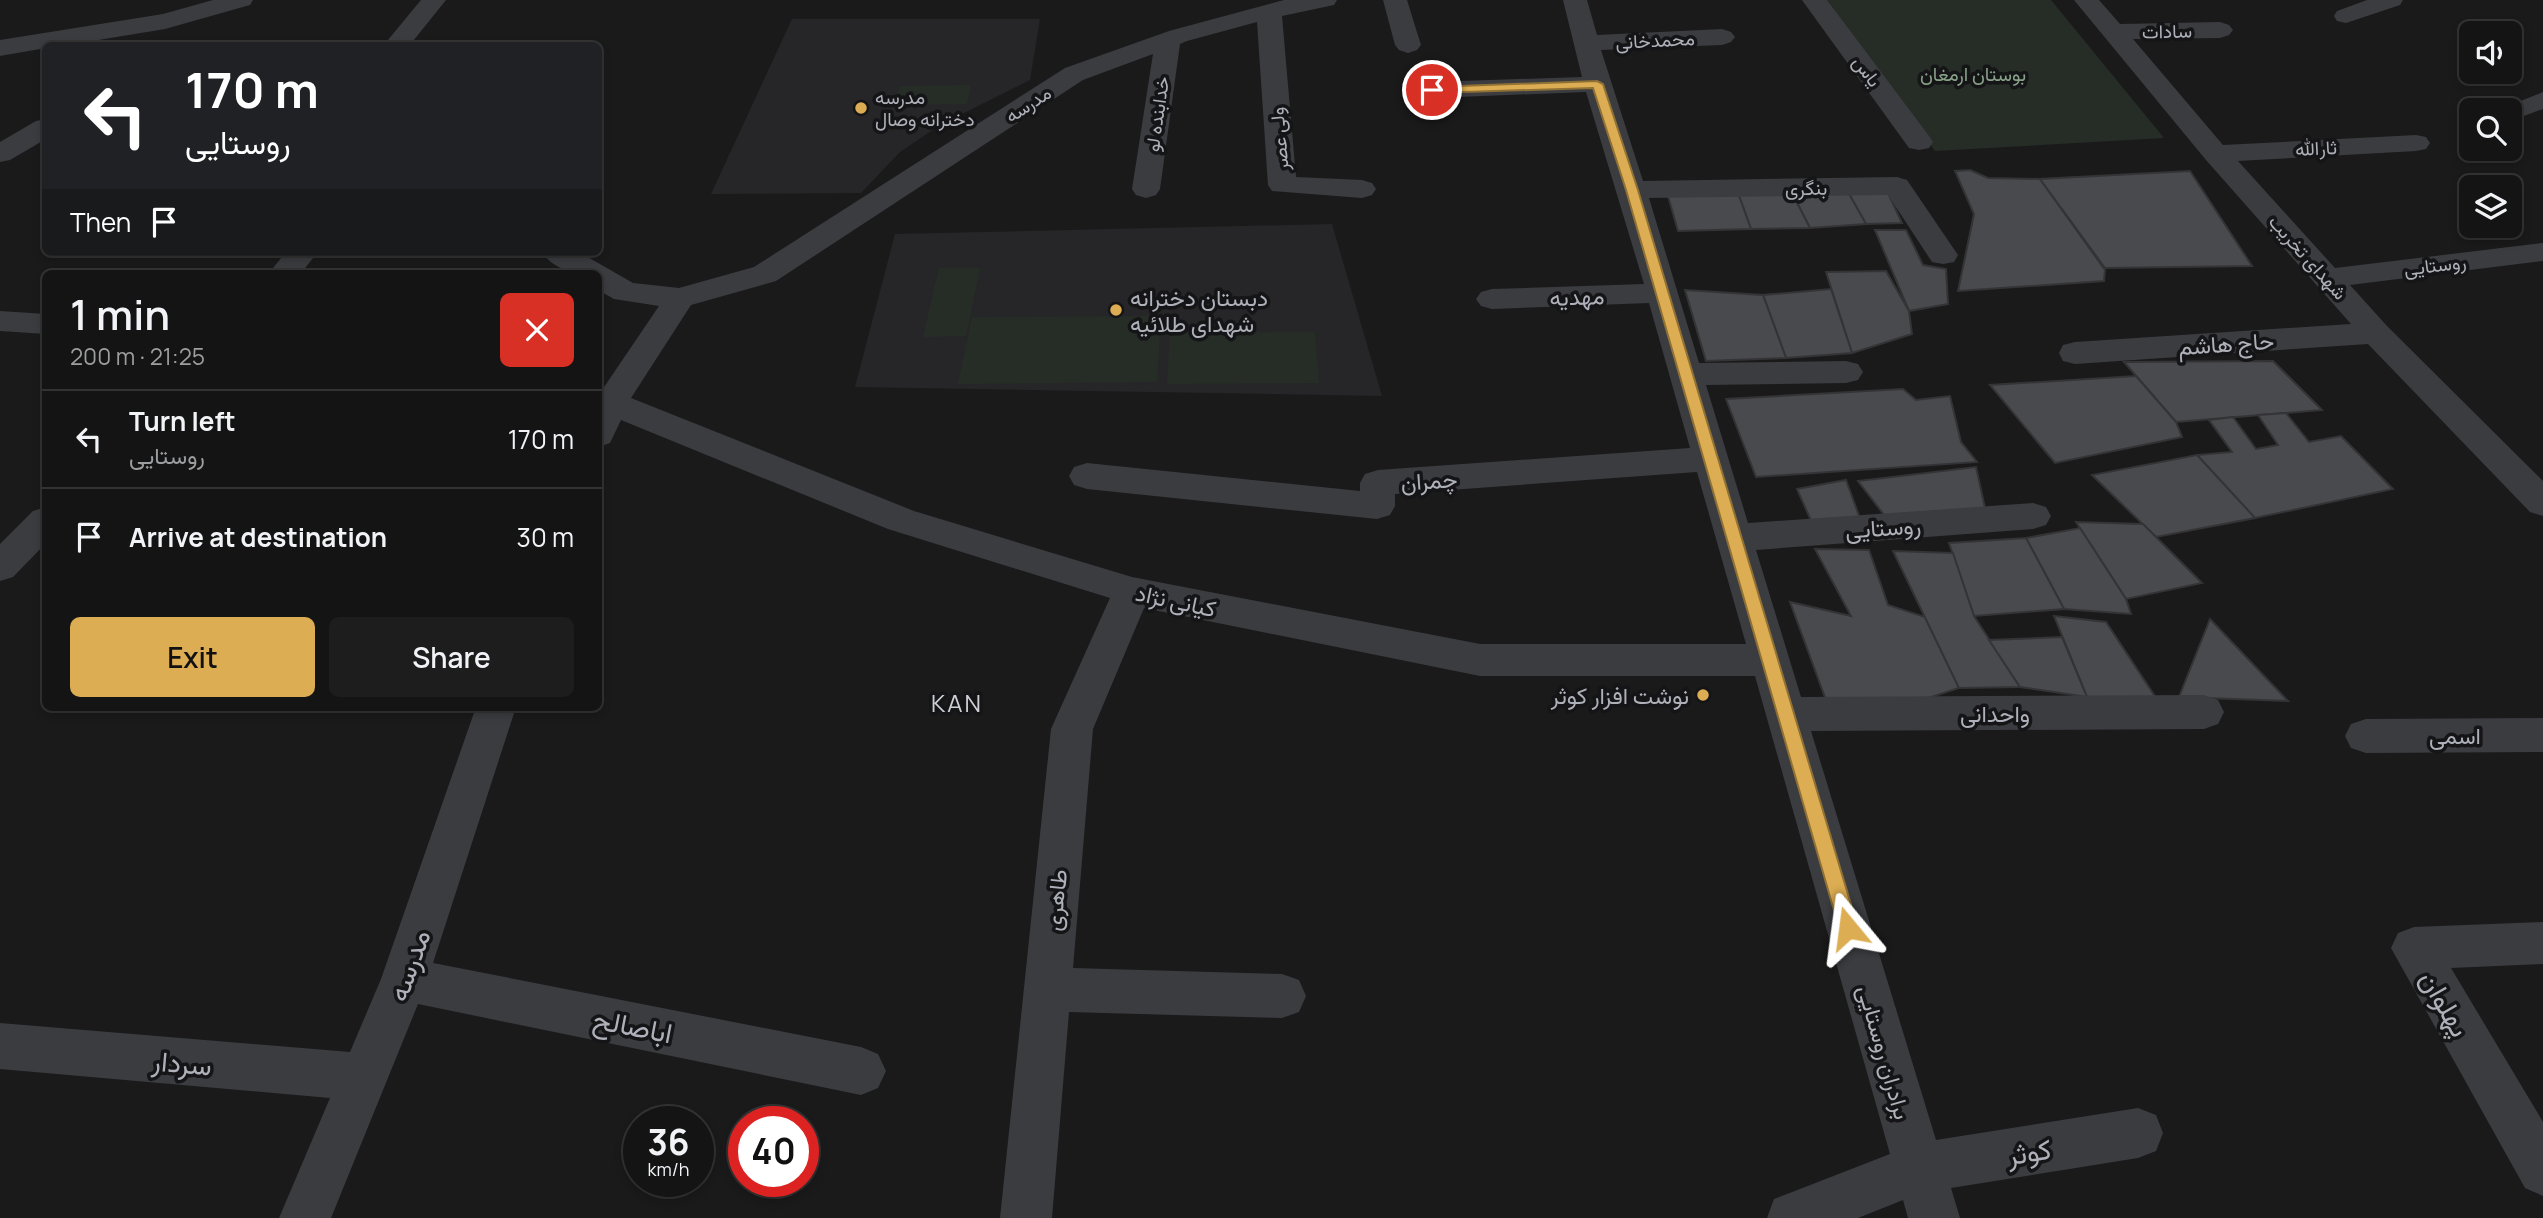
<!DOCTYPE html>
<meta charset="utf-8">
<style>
:root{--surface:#141414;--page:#1d1d1d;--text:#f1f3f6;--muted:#9d9ea0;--line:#333334;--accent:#dcad52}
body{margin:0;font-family:Manrope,Vazirmatn,sans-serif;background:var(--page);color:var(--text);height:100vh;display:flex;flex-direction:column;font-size:26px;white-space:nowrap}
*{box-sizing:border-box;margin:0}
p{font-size:23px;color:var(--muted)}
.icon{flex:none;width:38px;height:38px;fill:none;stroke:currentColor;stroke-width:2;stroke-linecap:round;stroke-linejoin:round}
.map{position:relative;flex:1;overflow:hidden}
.sheet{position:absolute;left:42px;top:270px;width:560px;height:441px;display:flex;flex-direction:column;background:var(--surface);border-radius:10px;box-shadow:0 4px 10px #0003,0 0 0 2px var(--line)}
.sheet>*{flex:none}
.hud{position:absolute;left:42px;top:42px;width:560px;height:214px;border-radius:10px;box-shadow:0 4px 10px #0003,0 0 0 2px var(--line);background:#202124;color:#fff;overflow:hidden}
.buttons{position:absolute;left:2459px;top:21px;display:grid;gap:14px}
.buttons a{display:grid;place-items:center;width:63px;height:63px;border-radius:10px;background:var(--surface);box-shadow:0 4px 10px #0003,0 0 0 2px var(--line);font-size:35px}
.speed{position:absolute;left:623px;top:1106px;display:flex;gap:14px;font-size:35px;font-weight:700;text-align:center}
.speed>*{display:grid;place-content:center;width:91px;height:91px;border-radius:50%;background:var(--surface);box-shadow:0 4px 10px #0003,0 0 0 2px var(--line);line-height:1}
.speed small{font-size:18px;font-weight:400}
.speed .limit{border:10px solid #d22;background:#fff;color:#111}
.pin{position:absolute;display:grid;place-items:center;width:60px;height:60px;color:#fff;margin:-30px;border:4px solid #fff;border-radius:50%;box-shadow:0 2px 7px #0007}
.me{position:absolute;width:77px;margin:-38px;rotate:344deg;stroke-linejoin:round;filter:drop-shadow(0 0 5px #0008)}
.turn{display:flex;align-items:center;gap:24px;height:147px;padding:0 28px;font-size:32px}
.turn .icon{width:91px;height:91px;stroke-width:2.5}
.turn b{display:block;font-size:49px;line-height:60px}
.then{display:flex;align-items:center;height:66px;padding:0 28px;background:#0003;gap:14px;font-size:26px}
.round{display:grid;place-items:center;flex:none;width:74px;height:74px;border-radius:10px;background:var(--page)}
.headline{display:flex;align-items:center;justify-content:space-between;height:119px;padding:0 28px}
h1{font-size:42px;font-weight:600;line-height:52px}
.cta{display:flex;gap:14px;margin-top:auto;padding:14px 28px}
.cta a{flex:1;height:80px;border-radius:10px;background:var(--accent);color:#111;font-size:28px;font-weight:600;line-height:80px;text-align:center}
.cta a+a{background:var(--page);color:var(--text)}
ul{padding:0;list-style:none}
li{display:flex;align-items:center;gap:21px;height:98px;padding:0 28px;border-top:2px solid var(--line)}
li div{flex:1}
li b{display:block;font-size:26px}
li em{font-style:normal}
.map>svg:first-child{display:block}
.built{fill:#262628}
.green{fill:#262d27}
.building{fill:#494a4d;stroke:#343437;stroke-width:2}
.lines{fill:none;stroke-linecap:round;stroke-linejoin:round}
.minor{fill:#3b3c40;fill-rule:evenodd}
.route{fill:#dcad52;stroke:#8f7035;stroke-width:2}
.poi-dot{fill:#dcad52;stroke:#151517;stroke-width:2.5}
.labels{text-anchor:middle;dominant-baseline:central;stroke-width:7;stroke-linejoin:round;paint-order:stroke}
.far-street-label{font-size:19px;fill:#aeb1b9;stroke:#151517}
.far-park-label{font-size:19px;fill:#88a289;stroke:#151517}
.far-poi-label{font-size:19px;fill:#aeb1b9;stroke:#151517;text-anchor:start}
.street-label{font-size:23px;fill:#aeb1b9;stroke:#151517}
.poi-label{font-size:23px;fill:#aeb1b9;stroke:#151517;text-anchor:start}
.neighbourhood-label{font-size:24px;letter-spacing:2px;fill:#ced0d6;stroke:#151517}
.near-street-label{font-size:28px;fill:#aeb1b9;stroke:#151517}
</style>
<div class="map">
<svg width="2543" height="1218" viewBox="0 0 2543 1218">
<rect width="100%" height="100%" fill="#1a1a1b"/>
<g class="built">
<polygon points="792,19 1040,19 1030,80 940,125 900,152 861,193 711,194"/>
<polygon points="1332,224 1382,396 855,387 895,234"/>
</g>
<g class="green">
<polygon points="1827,0 2051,0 2164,138 1935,151"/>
<polygon points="971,85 967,104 894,105 900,86"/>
<polygon points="939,268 980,268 966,336 923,337"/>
<polygon points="1161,316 1157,382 958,384 972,317"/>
<polygon points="1315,332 1319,383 1167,384 1170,333"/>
</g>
<g class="building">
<polygon points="1970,170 1988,178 2040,179 2105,270 2104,281 1958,291 1974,214 1955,171"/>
<polygon points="2190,171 2252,266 2105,268 2040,179"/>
<polygon points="1848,192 1888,193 1902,223 1866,224"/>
<polygon points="1848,192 1866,224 1810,228 1792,193"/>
<polygon points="1738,193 1792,193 1810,228 1751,229"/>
<polygon points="1738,193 1751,229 1678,231 1668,196"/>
<polygon points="1875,230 1906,230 1923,265 1946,269 1948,304 1909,311"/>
<polygon points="1886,271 1909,311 1912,334 1852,353 1826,272"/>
<polygon points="1831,289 1852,353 1786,358 1763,295"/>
<polygon points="1685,290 1763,295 1786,358 1706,361"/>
<polygon points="2273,361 2322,410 2176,422 2124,362"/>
<polygon points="2136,376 2176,422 2182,437 2055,463 1990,385"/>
<polygon points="1903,389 1916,400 1950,396 1961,442 1977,462 1756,477 1726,399"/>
<polygon points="2286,413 2309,442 2341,436 2393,489 2255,518 2197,455 2232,452 2209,420 2233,417 2256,449 2278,445 2258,415"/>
<polygon points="2197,455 2255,518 2156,537 2092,475"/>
<polygon points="1976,467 1985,508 1888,520 1858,481"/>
<polygon points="1846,480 1862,524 1813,525 1797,489"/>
<polygon points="2076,522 2143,524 2202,583 2126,599"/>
<polygon points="2080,528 2126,599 2131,614 2064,609 2026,538"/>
<polygon points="2026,538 2064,609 1974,616 1949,543"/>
<polygon points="1815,549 1869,550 1888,605 1925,617 1959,688 1901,707 1826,700 1790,602 1851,616"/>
<polygon points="1893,551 1953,553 1974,616 2020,687 1959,688"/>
<polygon points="2054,616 2106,622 2158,701 2087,697"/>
<polygon points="2210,619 2288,701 2179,697"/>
<polygon points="2062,637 2087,697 2020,687 1989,640"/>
</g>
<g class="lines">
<g class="minor">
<polygon points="213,0 253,0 250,5 165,29 62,46 46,46 46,48 0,56 0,40 163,14"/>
<polygon points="421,0 446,0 409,46 383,46"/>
<path d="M 1284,0 L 1337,0 L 1334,5 L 1282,16 L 1296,177 L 1362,180 L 1372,183 L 1376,189 L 1372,195 L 1362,198 L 1272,191 L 1268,185 L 1257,22 L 1187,41 L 1180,44 L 1160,189 L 1156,195 L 1146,198 L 1136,195 L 1132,189 L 1153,54 L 1083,80 L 776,281 L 691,305 L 631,398 L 914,511 L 1132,577 L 1480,644 L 1746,644 L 1697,472 L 1395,494 L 1395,506 L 1390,515 L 1377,519 L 1087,489 L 1074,485 L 1069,476 L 1074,467 L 1087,463 L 1360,491 L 1360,483 L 1365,474 L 1378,470 L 1690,448 L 1649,303 L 1492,309 L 1481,306 L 1476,299 L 1481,292 L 1492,289 L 1644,284 L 1586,92 L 1432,98 L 1423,96 L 1419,90 L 1423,84 L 1432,82 L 1582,77 L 1563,0 L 1587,0 L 1597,35 L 1722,29 L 1731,32 L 1735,37 L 1731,42 L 1722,45 L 1601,50 L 1643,181 L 1897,177 L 1907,180 L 1958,255 L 1954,262 L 1943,264 L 1932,262 L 1888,195 L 1649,198 L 1699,363 L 1846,361 L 1858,364 L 1863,372 L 1858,380 L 1846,383 L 1706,385 L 1748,523 L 2033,503 L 2046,507 L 2051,516 L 2046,525 L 2033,529 L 1756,550 L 1801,697 L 2204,695 L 2218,700 L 2224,712 L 2218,724 L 2204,729 L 1811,731 L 1936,1140 L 2138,1108 L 2156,1115 L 2163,1133 L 2156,1151 L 2138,1158 L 1951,1188 L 1960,1218 L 1908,1218 L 1903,1200 L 1858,1218 L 1767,1218 L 1774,1199 L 1890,1154 L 1755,676 L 1480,676 L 1144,608 L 1093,729 L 1073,968 L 1282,974 L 1299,980 L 1306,996 L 1299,1012 L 1282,1018 L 1069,1012 L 1052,1218 L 1000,1218 L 1051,729 L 1110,598 L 888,529 L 621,420 L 610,443 L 598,447 L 598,396 L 659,306 L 614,299 L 598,290 L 598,273 C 577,273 555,272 542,252 L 579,252 L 633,283 L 679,288 L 754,267 L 1065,68 L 1169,31 Z"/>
<polygon points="1383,0 1407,0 1421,45 1417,50 1408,53 1399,50 1395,45"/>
<polygon points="1802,0 1827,0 1929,136 1933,142 1929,148 1919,150 1909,148"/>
<polygon points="2074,0 2099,0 2120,24 2220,22 2229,25 2233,30 2229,35 2220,38 2133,39 2223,145 2416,135 2426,137 2430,143 2426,149 2416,151 2238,161 2335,268 2543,243 2543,261 2350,285 2387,326 2543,481 2543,516 2530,512 2368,344 2075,364 2063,361 2059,353 2063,345 2075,342 2351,324 2206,160"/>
<polygon points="2367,0 2403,0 2400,5 2346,23 2337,21 2334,16 2337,11"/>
<polygon points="2543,92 2543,109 2510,121 2510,110 2498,110"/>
<polygon points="46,119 46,139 10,160 0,162 0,142 36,121"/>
<polygon points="286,252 318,252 301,273 269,273"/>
<polygon points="0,311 46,314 46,334 0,331"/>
<polygon points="46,507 46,543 13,577 0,581 0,544 33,511"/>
<polygon points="476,707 516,707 433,963 861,1047 878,1054 886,1071 878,1088 861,1095 418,1004 331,1218 279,1218 330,1098 0,1069 0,1023 350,1052 381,979"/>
<polygon points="2543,718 2543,752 2366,753 2351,748 2345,736 2351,724 2366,719"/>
<polygon points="2543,922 2543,964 2451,968 2543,1122 2543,1196 2525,1188 2391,948 2398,933 2414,927"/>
</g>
</g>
<polygon class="route" points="1597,81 1603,84 1638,190 1858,928 1855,934 1848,936 1842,934 1839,928 1626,190 1593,88 1432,93 1427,90 1432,87"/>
<g class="poi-dot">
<circle cx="861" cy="108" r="7"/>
<circle cx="1116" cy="310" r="7"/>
<circle cx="1703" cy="695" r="7"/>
</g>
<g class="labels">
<g class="far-street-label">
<text transform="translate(2167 31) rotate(-1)">سادات</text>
<text transform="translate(1655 40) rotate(-3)">محمدخانی</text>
<text transform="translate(1867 71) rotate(53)">یاس</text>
<text transform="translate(1028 104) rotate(-33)">مدرسه</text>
<text transform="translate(1157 114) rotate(-82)">خدابنده لو</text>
<text transform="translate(1279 139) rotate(-95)">ولی عصر</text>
<text transform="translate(2316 148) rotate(-3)">ثارالله</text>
<text transform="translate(1806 188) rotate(-1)">بنگری</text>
<text transform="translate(2308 257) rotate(48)">شهدای تخریب</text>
<text transform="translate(2435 265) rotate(-7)">روستایی</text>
</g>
<g class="far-park-label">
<text x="1973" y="74">بوستان ارمغان</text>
</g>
<g class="far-poi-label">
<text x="875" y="97">مدرسه<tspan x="875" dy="22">دخترانه وصال</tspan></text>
</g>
<g class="street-label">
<text transform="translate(1577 296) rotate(-2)">مهدیه</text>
<text transform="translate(2226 343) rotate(-4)">حاج هاشم</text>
<text transform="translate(1429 480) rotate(-4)">چمران</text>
<text transform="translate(1883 527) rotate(-4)">روستایی</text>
<text transform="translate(1176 600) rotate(12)">کیانی نژاد</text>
<text x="1995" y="713">واحدانی</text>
<text x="2455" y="735">اسمی</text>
<text transform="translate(1055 900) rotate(-84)">طاهری</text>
<text transform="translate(1885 1052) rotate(74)">برادران روستایی</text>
</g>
<g class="poi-label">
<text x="1130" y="297">دبستان دخترانه<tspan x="1130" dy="26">شهدای طلائیه</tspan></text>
<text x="1689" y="695" text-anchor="end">نوشت افزار کوثر</text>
</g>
<g class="neighbourhood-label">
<text x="957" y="702">KAN</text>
</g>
<g class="near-street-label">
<text transform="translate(408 965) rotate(-70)">مدرسه</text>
<text transform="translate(2446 1003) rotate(60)">پهلوان</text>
<text transform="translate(633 1025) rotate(11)">اباصالح</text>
<text transform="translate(182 1062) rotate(5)">سردار</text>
<text transform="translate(2029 1151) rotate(-9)">کوثر</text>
</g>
</g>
</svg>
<div class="buttons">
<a><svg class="icon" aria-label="sound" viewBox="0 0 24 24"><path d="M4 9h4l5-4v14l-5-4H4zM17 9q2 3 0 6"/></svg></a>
<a><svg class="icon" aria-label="search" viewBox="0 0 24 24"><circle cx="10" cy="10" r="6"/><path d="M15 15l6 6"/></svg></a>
<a><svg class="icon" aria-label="layers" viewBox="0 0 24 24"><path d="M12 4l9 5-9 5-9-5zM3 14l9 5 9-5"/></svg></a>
</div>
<div class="speed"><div>36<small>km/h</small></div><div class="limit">40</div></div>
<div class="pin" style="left:1432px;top:90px;background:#d93025"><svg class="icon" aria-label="arrive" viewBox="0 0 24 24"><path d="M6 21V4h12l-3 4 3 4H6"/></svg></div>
<svg class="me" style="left:1848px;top:928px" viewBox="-20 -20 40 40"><path d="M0-17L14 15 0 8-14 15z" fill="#dcad52" stroke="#fff" stroke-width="4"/></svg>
<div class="hud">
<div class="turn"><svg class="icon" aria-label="left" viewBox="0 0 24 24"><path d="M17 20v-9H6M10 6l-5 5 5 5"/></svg><div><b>170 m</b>روستایی</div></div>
<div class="then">Then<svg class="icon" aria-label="arrive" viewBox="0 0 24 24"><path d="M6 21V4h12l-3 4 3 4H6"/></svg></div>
</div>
<section class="sheet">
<div class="headline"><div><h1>1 min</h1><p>200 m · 21:25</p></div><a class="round" style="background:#d93025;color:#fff"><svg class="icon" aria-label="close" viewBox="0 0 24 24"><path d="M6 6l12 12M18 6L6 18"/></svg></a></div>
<ul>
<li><svg class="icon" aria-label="left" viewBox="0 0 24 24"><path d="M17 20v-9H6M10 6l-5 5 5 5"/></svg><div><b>Turn left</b><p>روستایی</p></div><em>170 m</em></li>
<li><svg class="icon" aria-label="arrive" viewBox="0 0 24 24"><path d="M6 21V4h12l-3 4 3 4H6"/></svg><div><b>Arrive at destination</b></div><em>30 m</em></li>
</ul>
<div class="cta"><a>Exit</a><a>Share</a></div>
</section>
</div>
